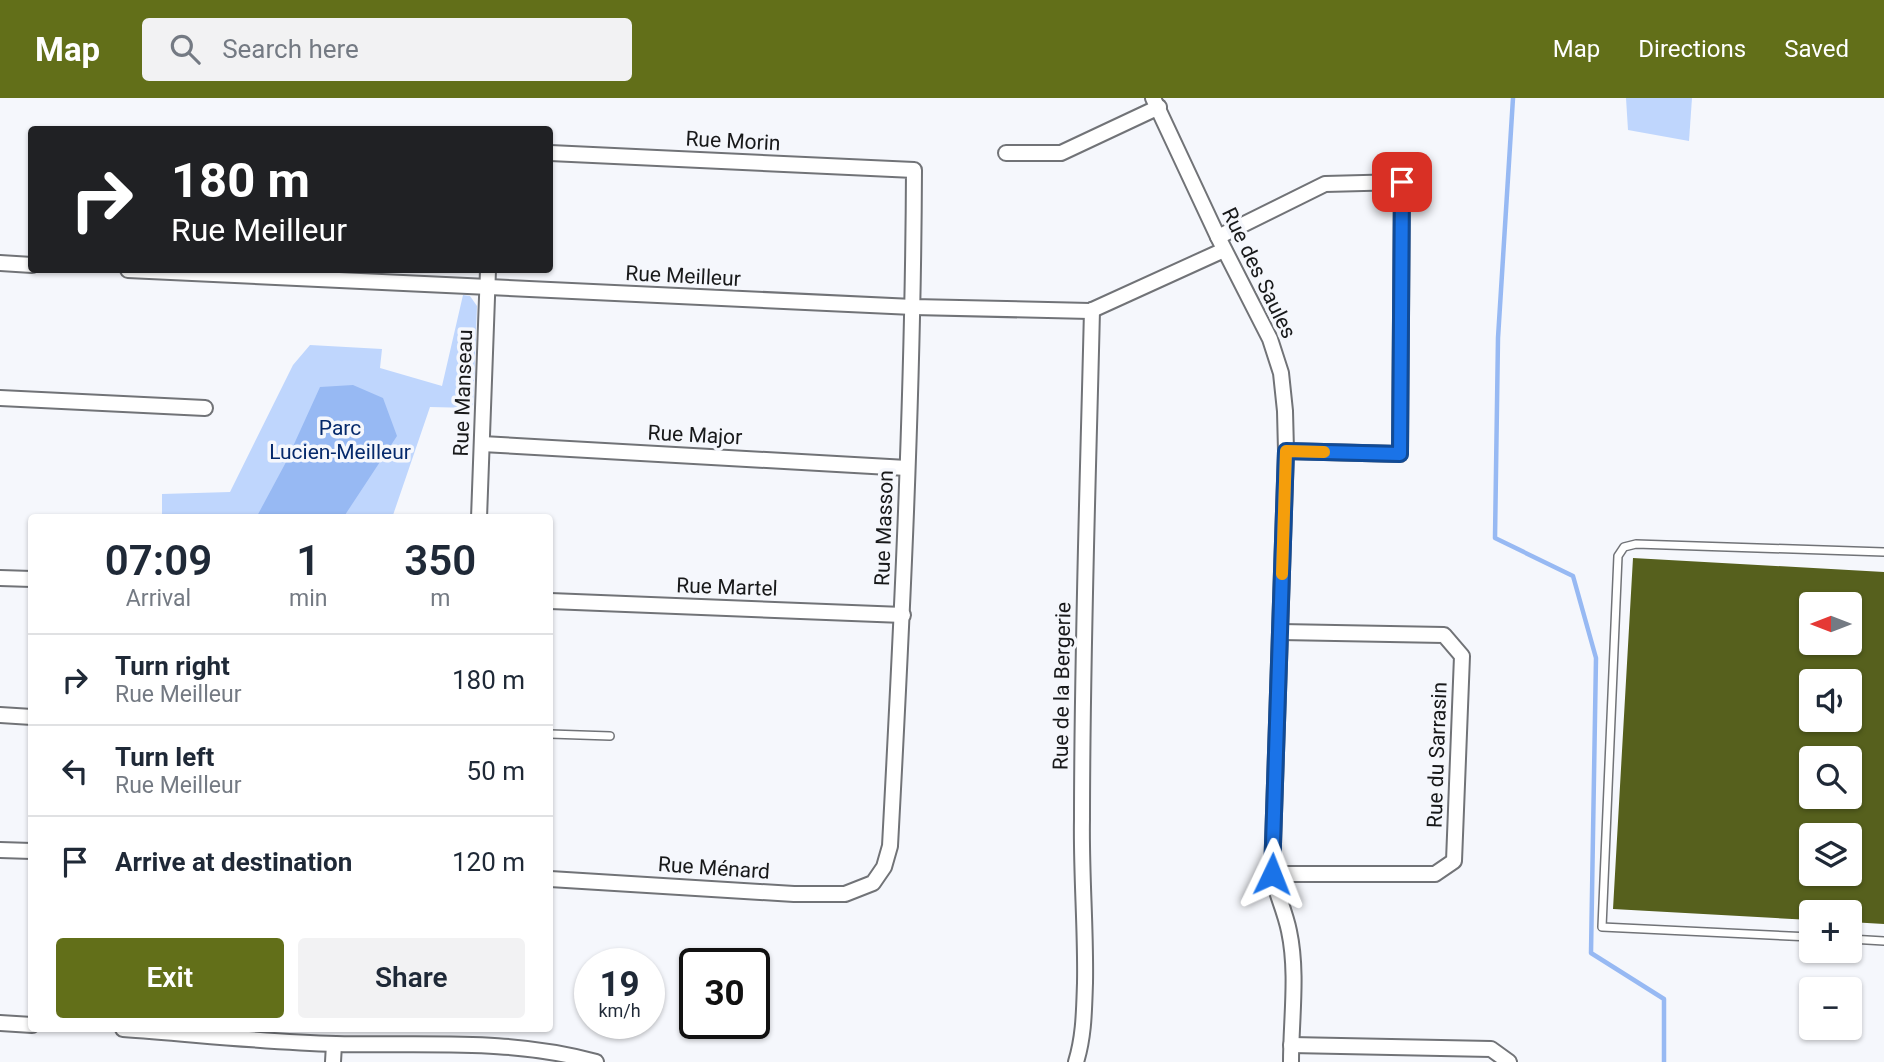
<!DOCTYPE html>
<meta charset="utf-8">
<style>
:root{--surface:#fff;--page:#f2f2f3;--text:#1f2937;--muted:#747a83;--line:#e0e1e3;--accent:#626f19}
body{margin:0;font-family:Roboto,sans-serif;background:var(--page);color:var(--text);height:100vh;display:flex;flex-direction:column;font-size:26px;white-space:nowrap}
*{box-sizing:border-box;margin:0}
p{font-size:23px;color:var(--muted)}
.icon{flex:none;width:38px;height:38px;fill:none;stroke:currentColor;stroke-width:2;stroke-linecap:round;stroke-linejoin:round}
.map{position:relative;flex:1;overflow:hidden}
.side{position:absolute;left:28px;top:416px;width:525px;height:518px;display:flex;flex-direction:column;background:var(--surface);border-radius:7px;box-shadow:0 2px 5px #0004}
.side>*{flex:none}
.guide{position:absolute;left:28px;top:28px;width:525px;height:147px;border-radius:7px;box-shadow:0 2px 5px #0004;background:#202124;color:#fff;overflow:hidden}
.needle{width:46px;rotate:270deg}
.tools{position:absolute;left:1799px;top:494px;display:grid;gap:14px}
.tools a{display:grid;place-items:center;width:63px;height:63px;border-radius:7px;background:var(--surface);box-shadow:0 2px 5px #0004;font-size:35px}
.speed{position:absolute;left:574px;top:850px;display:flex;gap:14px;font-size:35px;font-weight:700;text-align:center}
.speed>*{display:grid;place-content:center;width:91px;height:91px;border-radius:50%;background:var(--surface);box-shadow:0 2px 5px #0004;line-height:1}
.speed small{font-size:18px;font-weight:400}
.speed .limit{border:4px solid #111;border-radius:10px;background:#fff;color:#111}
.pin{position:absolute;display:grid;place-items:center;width:60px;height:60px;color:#fff;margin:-30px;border-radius:14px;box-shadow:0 4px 10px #0006}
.me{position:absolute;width:77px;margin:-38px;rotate:2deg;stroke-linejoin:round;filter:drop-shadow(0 0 5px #0008)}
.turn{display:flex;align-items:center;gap:24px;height:147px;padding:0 28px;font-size:32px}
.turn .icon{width:91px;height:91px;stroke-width:2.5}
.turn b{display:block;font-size:49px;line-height:60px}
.eta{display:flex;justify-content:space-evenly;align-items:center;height:119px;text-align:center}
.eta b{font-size:42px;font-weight:600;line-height:49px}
.cta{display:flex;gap:14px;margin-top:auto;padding:14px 28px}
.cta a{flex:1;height:80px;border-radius:7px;background:var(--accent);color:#fff;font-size:28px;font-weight:600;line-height:80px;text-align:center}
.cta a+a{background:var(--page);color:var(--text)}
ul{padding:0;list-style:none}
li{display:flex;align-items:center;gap:21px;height:91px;padding:0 28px;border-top:2px solid var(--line)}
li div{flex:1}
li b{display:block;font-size:26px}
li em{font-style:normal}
header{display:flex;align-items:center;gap:42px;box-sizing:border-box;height:98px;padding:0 35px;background:var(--accent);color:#fff}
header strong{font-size:33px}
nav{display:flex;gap:38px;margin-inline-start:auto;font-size:24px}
.search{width:490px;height:63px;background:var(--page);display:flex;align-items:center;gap:18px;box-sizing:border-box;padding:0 24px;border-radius:7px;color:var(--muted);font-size:26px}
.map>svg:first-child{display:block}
.green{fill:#bfd6fd}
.water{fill:#97b9f3}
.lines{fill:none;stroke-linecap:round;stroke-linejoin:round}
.stream{stroke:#97b9f3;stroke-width:4.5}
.building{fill:#56601d;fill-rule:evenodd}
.service-casing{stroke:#717377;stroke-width:10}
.minor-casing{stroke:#717377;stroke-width:18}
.service{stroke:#fff;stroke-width:7}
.minor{stroke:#fff;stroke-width:14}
.route-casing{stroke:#114b97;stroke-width:18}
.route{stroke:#1a73e8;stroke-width:12}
.slow{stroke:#f59e0b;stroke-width:12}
.labels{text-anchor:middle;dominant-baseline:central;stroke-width:7;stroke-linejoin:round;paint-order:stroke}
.street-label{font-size:21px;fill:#18191a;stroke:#f5f7fc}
.park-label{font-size:21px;fill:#05296b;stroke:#f5f7fc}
</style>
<header>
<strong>Map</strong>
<div class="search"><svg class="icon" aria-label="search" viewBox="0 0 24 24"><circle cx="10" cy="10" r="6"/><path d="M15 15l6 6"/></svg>Search here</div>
<nav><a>Map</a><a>Directions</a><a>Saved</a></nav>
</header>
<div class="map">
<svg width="1884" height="964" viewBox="0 0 1884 964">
<rect width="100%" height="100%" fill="#f5f7fc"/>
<g class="green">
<polygon points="1626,0 1692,0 1689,43 1628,32"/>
<polygon points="463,197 470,198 477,208 473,310 430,309 392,420 162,420 162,396 230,394 293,267 310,247 382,251 380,270 442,288"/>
</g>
<polygon class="water" points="353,287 383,300 397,338 343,420 256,420 285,366 320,289"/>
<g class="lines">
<polyline class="stream" points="1513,0 1498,240 1495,440 1573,478 1596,560 1591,855 1664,901 1664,964"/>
</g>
<path class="building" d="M 1633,460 L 1884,474 L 1884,826 L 1850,824 L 1850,814 L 1811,814 L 1811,822 L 1613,811 ZM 1811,506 L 1850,506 L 1850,544 L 1811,544 ZM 1811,583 L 1850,583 L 1850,621 L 1811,621 ZM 1811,660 L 1850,660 L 1850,698 L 1811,698 ZM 1811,737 L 1850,737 L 1850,775 L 1811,775 Z"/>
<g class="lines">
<defs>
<g id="service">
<polyline points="550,636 610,638"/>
<polyline points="1811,839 1602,829 1618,458 1624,449 1636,446 1884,454"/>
<polyline points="1850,841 1884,843"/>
</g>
<g id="minor">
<path d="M 1153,0 L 1218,139 L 1270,241 L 1281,275 L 1285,313 L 1286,353 L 1272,776 C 1276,795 1285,813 1289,833 C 1298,875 1291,921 1291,964"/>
<path d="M 550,55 L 914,72 C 913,298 902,523 890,748 L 884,769 L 873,785 L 845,796 L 794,796 L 550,781"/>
<polyline points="1006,55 1061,55 1159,9"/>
<polyline points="1218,139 1325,86 1402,84 1400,356 1286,353"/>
<polyline points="0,165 32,167"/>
<polyline points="128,172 913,209 1090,213 1224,152"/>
<polyline points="0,300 205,310"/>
<polyline points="482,346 907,370"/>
<polyline points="479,420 488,172"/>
<polyline points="0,480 32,481"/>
<polyline points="550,503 903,517"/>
<polyline points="0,617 32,619"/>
<polyline points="0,752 32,753"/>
<polyline points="1272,776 1435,776 1454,763 1462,558 1444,537 1281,534"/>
<polyline points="0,925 32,927"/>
<path d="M 123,931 C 194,936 265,944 336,946 C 422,948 512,940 596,964"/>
<polyline points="1291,947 1491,951 1509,964"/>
<polyline points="333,964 334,946"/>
<path d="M 1076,964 C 1084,938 1084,913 1085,885 C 1086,831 1081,776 1082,721 C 1082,551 1088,382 1092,212"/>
</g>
</defs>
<use href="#service" class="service-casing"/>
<use href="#minor" class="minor-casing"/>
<use href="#service" class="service"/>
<use href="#minor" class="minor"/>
</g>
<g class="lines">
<defs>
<polyline id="route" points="1272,776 1286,353 1400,356 1402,84"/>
</defs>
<use href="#route" class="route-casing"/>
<use href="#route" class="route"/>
<polyline class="slow" points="1282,476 1286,353 1324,354"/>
</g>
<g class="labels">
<g class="street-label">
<text transform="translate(733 43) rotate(3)">Rue Morin</text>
<text transform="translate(1259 175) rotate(64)">Rue des Saules</text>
<text transform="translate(683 178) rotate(3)">Rue Meilleur</text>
<text transform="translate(463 295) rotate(-88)">Rue Manseau</text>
<text transform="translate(695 337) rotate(3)">Rue Major</text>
<text transform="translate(884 430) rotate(-88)">Rue Masson</text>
<text transform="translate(727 489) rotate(2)">Rue Martel</text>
<text transform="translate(1062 588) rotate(-89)">Rue de la Bergerie</text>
<text transform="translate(1437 657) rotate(-88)">Rue du Sarrasin</text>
<text transform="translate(714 770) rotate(4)">Rue Ménard</text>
</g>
<g class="park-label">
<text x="340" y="330">Parc<tspan x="340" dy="24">Lucien-Meilleur</tspan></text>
</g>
</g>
</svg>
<div class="tools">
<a><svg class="needle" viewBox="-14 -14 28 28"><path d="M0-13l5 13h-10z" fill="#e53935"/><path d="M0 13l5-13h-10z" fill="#747a83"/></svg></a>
<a><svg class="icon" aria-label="sound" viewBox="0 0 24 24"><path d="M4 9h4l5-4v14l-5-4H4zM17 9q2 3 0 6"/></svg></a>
<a><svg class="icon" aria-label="search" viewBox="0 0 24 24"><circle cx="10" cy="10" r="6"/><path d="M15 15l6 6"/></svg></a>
<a><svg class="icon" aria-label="layers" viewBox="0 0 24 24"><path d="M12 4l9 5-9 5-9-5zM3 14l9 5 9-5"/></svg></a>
<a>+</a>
<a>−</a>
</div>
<div class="speed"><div>19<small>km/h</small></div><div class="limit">30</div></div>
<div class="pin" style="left:1402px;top:84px;background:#d93025"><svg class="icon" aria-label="arrive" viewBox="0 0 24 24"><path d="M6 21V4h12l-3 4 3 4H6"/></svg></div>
<svg class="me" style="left:1272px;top:776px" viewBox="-20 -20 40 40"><path d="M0-17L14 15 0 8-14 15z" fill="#1a73e8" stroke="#fff" stroke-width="4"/></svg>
<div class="guide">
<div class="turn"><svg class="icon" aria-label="right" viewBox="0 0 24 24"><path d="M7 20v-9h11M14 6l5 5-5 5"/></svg><div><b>180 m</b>Rue Meilleur</div></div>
</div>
<section class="side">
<div class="eta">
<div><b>07:09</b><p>Arrival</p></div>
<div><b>1</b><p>min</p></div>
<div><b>350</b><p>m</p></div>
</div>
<ul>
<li><svg class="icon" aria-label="right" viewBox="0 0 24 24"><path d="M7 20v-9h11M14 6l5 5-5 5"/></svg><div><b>Turn right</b><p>Rue Meilleur</p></div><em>180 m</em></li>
<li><svg class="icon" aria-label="left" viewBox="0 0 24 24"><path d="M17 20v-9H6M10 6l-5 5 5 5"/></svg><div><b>Turn left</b><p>Rue Meilleur</p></div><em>50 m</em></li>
<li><svg class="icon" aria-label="arrive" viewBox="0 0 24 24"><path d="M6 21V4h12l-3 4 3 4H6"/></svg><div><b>Arrive at destination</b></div><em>120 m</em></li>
</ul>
<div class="cta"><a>Exit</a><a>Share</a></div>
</section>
</div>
